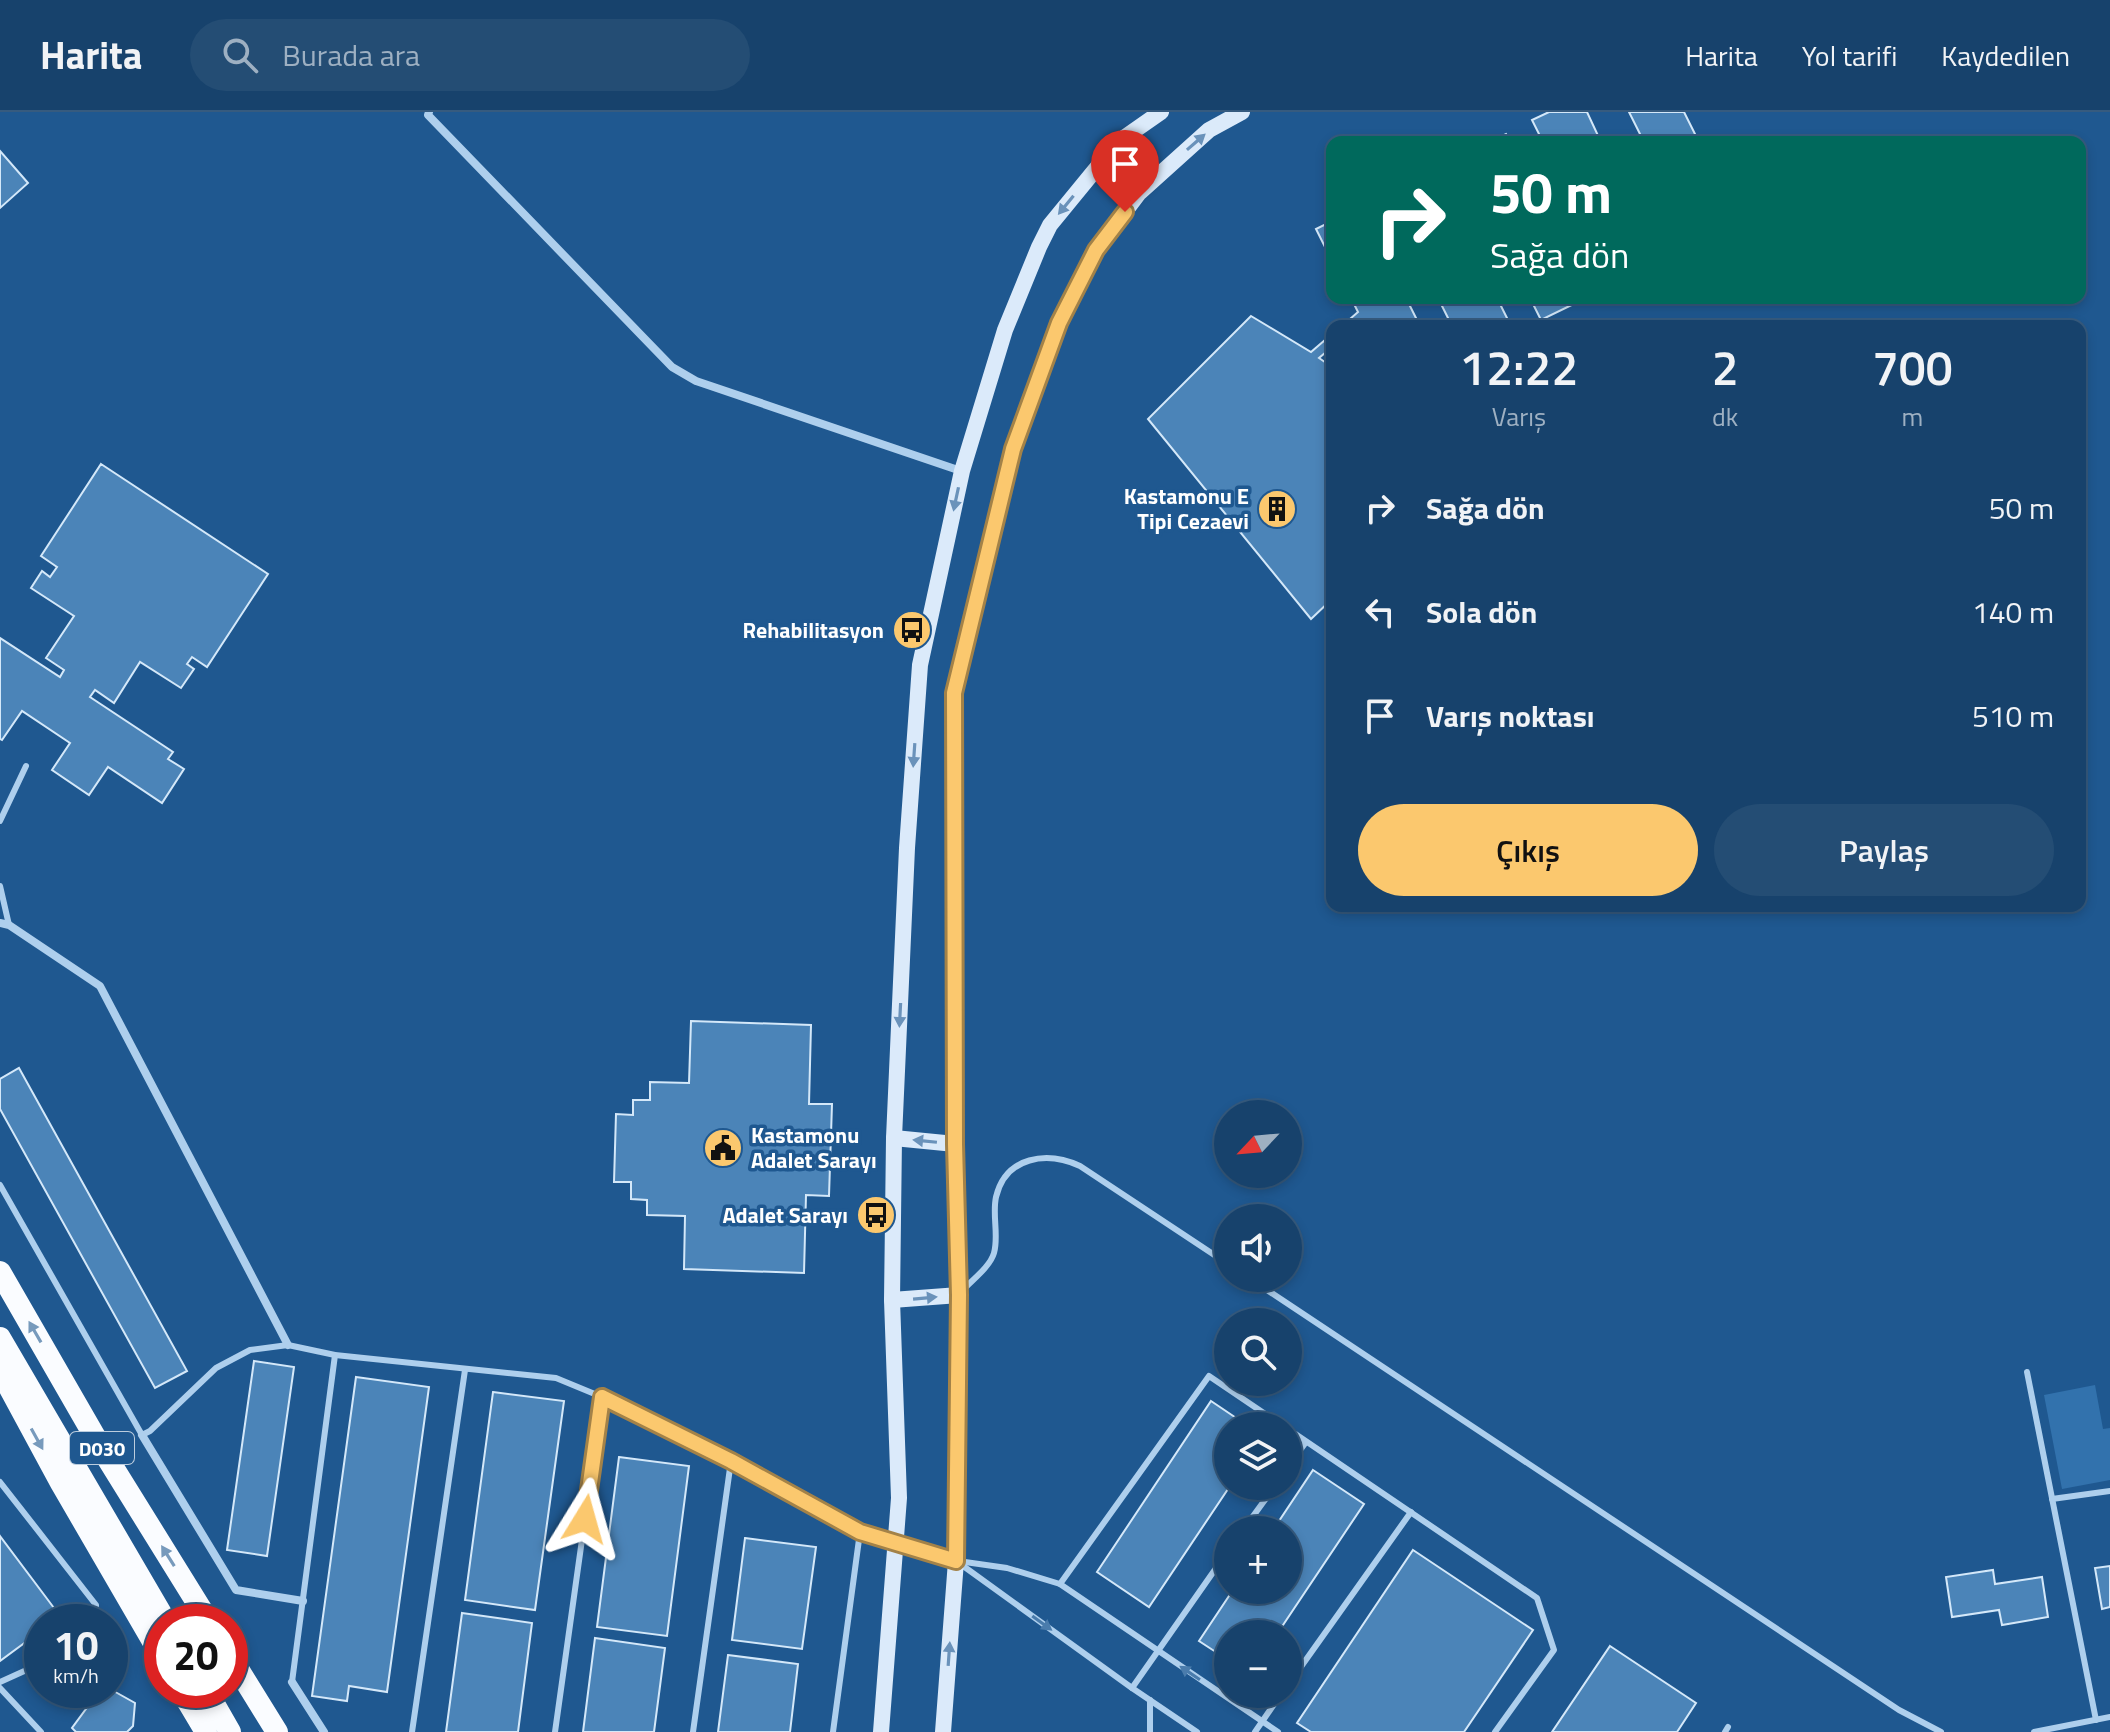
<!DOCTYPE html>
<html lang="tr">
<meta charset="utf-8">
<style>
:root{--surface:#17426c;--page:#244d74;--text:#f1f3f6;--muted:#9eb0c2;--line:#365b7f;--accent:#fbc86e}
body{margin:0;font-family:"Titillium Web",sans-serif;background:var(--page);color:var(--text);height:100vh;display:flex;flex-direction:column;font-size:30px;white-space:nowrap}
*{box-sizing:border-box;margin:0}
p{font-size:26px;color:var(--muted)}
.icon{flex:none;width:44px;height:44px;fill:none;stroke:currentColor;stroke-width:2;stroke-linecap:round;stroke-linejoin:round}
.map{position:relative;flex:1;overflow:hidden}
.side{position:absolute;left:1326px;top:208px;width:760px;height:592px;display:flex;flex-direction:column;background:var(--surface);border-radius:16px;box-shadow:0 4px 12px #0003,0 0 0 2px var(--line)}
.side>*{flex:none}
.top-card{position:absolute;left:1326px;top:24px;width:760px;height:168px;border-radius:16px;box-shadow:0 4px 12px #0003,0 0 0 2px var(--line);background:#00695c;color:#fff;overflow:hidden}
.needle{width:52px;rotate:244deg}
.tools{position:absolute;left:1214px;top:988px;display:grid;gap:16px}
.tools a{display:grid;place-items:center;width:88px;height:88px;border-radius:50%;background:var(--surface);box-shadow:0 4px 12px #0003,0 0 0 2px var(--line);font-size:40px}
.speed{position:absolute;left:24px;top:1492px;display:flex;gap:16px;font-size:40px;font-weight:700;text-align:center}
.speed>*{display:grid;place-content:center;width:104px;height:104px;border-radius:50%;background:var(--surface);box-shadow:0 4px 12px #0003,0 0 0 2px var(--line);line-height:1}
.speed small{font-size:20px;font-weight:400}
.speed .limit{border:12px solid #d22;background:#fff;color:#111}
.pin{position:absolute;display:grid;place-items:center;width:68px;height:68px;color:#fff;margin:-82px -34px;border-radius:50% 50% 50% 0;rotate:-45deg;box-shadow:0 0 8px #0007}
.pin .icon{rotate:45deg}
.me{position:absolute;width:88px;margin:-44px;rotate:8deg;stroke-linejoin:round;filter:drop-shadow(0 0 6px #0008)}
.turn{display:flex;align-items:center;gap:28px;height:168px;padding:0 32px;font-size:36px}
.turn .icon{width:104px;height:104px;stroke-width:2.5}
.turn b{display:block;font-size:56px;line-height:68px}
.eta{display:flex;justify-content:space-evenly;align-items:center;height:136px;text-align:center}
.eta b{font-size:48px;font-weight:600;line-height:56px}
.primary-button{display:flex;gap:16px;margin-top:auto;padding:16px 32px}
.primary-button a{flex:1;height:92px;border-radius:48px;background:var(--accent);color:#111;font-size:32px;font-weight:600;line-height:92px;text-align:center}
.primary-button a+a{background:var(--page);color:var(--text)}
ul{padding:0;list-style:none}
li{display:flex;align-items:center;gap:24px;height:104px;padding:0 32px}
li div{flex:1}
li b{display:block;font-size:30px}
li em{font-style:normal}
header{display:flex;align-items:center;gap:48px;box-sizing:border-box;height:112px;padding:0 40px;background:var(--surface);border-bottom:2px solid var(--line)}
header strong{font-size:38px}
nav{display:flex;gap:44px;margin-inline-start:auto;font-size:28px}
.search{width:560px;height:72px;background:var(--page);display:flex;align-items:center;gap:20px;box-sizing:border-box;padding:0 28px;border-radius:44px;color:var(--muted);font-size:30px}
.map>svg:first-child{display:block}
.green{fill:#3272ad}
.building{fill:#4b84b8;stroke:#d4e8f9;stroke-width:2}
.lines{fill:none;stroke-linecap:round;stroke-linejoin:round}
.service{stroke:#aecfed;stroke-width:6}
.minor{stroke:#aecfed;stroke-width:8}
.secondary{stroke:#dbeafa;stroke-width:16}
.trunk{stroke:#fafcff;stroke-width:22}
.oneway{fill:#6a92ba}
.oneway2{fill:#779abc}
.oneway3{fill:#4a7cac}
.route-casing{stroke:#a38248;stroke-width:20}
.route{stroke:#fbc86e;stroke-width:14}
.labels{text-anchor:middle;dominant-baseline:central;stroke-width:7;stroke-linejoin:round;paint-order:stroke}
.shield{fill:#1f5890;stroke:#bccdde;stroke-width:2}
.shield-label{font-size:20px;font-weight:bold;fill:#fff}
.poi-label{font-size:22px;font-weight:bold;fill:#fff;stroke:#1f5890;text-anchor:end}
</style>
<header>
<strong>Harita</strong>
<div class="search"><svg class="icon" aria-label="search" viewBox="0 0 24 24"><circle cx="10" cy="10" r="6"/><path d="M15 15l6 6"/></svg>Burada ara</div>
<nav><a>Harita</a><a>Yol tarifi</a><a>Kaydedilen</a></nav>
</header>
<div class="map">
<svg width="2110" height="1620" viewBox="0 0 2110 1620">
<rect width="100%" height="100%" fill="#1f5890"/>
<polygon class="green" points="2095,1273 2103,1317 2110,1316 2110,1368 2062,1377 2044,1283"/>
<g class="building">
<polygon points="1549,0 1587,0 1601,30 1543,30 1532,8"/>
<polygon points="1629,0 1684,0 1699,30 1644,30"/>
<polygon points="1506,22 1510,30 1489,30"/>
<polygon points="0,39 28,71 0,96"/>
<polygon points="1332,109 1332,149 1316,117"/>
<polygon points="1351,186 1406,186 1420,214 1365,214 1362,209 1356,214 1342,214 1358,200"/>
<polygon points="1438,186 1497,186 1511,214 1452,214"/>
<polygon points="1530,186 1586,186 1541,208"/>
<polygon points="1251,204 1311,240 1332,222 1332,235 1319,246 1332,255 1332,487 1311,507 1148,307"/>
<polygon points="101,352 268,462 207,555 192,545 187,552 194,557 181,576 140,550 114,591 95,578 90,585 173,640 168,647 184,657 162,691 108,655 89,683 52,658 70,631 22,599 2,628 0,627 0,526 60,565 64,558 46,546 74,504 31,476 42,459 50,465 57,455 41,444"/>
<polygon points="691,909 811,913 809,992 832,992 829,1084 806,1083 804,1161 684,1157 685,1104 647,1103 647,1088 631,1087 631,1070 614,1070 616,1002 633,1003 633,988 650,988 650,970 689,971"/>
<polygon points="19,956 187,1259 155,1276 0,997 0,967"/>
<polygon points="254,1249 294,1255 267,1444 227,1438"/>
<polygon points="356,1265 429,1275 387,1580 349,1574 347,1589 312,1584"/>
<polygon points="493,1280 564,1289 535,1498 465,1488"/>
<polygon points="1211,1289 1248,1314 1228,1314 1228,1374 1230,1374 1149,1495 1097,1460"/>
<polygon points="619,1345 689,1354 667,1524 597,1515"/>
<polygon points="1313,1358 1364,1392 1277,1522 1228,1522 1228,1548 1199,1529 1233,1478 1288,1478 1288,1418 1273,1418"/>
<polygon points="0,1424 60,1504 53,1510 42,1510 42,1518 0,1549"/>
<polygon points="745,1426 816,1435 802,1537 732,1528"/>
<polygon points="1413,1438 1533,1518 1464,1620 1311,1620 1297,1611"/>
<polygon points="2110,1454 2110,1495 2102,1497 2095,1456"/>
<polygon points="1993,1458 1995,1472 2042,1465 2048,1505 2002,1513 1999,1498 1952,1505 1946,1465"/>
<polygon points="462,1501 532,1511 518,1620 446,1620"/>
<polygon points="595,1526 665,1536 654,1620 583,1620"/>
<polygon points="1610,1534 1696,1591 1677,1620 1552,1620"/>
<polygon points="728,1543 798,1552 790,1620 718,1620"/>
<polygon points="110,1577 135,1591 133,1614 127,1620 76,1620 72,1616 100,1578"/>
</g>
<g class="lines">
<g class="service">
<polyline points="0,709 26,654"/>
<polyline points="0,774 9,813"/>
<polyline points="0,1073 142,1323 150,1319 216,1256 250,1238 288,1233 335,1243 556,1266 602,1285 731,1349 860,1420 893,1431"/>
<polyline points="1249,1166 1899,1598 1941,1620"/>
<path d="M 962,1179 C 972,1168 990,1155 994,1141 C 999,1124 992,1103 996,1085 C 1006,1044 1047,1039 1080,1054 L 1228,1152"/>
<polyline points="2027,1260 2096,1608"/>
<polyline points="1288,1317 1537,1486 1554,1538 1495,1620"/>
<polyline points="1288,1355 1306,1330"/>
<polyline points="0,1370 96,1493 95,1510"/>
<polyline points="2052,1387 2110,1379"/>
<polyline points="1243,1418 1275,1374"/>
<polyline points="958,1449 1007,1456 1060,1472 1278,1620"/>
<polyline points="959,1451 1132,1576 1197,1620"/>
<polyline points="1060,1472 1209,1264 1283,1314"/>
<polyline points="0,1570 42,1551"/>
<polyline points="292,1570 335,1243"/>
<polyline points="1288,1573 1411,1400"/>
<polyline points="0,1576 41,1620"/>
<polyline points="1132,1576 1228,1439"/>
<polyline points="412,1620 465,1258"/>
<polyline points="555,1620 602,1285"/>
<polyline points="693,1620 731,1349"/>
<polyline points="833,1620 860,1420"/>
<polyline points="1150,1620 1150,1588"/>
<polyline points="1255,1620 1281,1582"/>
<polyline points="1725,1620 1728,1615"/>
<polyline points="2034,1620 2110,1605"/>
</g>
<g class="minor">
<polyline points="429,0 428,3 672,255 696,269 961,359"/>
<polyline points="0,811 9,813 100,874 288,1233"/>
<polyline points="142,1323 236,1478 303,1489"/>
<polyline points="896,1432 956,1449"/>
<polyline points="292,1570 324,1620"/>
</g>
<g class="secondary">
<polyline points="894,1026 955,1032"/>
<polyline points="892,1188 959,1183"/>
<polyline points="881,1620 899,1386 892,1188 894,1026 907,736 920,553 962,359 1005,218 1039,135 1050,113 1118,30 1161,0"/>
<polyline points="943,1620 956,1449 959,1183 956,1050 954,581 1013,337 1059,211 1096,138 1139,81 1209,18 1242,0"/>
</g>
<g class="trunk">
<polyline points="0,1160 106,1344 209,1510"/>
<polyline points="0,1226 166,1510"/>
<polyline points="0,1258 61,1371 162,1545"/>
<polyline points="230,1544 277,1620"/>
<polyline points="181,1578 206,1620"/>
<polyline points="206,1578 230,1620"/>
</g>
</g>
<defs><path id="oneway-solid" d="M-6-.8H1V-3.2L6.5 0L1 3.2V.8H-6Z" transform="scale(2)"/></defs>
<g class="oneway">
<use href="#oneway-solid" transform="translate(1196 30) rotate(-41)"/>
<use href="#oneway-solid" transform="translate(1066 93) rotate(129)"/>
<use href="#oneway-solid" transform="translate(956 387) rotate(102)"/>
<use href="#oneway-solid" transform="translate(914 643) rotate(94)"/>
<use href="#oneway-solid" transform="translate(900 903) rotate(93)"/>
<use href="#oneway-solid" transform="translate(925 1029) rotate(-174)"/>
<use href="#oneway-solid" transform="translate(925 1186) rotate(-5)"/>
<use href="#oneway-solid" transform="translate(949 1542) rotate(-86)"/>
</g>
<g class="oneway2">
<use href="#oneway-solid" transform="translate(35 1220) rotate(-120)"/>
<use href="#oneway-solid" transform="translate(37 1327) rotate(61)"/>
<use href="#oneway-solid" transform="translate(168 1444) rotate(-122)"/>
</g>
<g class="oneway3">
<use href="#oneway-solid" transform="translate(1042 1511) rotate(36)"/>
<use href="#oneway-solid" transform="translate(1190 1561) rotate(-146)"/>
</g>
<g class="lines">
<defs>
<polyline id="route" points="585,1407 602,1285 731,1349 860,1420 956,1449 959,1183 955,1032 954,581 1013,337 1059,211 1096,138 1125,100"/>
</defs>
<use href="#route" class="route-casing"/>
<use href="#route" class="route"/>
</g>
<defs>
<symbol id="building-disc" viewBox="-11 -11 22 22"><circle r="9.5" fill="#fbc86e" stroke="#1f5890"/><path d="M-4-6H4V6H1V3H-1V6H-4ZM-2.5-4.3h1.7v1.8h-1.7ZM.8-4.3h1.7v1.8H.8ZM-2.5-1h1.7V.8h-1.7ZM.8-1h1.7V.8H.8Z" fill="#111"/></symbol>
<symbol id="bus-disc" viewBox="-11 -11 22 22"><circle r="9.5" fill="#fbc86e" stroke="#1f5890"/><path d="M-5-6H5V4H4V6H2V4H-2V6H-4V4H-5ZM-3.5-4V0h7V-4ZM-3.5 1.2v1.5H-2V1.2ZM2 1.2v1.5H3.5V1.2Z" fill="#111"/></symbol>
<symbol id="civic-disc" viewBox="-11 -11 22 22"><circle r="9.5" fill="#fbc86e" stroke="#1f5890"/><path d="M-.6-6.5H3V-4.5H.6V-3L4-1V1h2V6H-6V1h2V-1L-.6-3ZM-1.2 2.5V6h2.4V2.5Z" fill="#111"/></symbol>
</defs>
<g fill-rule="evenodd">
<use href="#building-disc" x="1255" y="375" width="44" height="44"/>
<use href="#bus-disc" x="890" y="496" width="44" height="44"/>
<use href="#civic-disc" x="701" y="1014" width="44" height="44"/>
<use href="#bus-disc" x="854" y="1081" width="44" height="44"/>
</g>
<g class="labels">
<rect class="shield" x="70" y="1320" width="64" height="32" rx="6"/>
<g class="shield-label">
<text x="102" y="1336">D030</text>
</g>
<g class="poi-label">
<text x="1249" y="384">Kastamonu E<tspan x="1249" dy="25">Tipi Cezaevi</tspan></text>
<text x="884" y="518">Rehabilitasyon</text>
<text x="751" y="1023" text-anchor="start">Kastamonu<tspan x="751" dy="25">Adalet Sarayı</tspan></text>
<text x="848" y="1103">Adalet Sarayı</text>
</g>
</g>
</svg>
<div class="tools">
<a><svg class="needle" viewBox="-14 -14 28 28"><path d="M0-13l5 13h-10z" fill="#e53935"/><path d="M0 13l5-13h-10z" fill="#9eb0c2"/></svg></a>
<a><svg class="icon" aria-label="sound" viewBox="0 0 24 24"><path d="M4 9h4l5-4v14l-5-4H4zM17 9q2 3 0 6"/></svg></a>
<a><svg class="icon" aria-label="search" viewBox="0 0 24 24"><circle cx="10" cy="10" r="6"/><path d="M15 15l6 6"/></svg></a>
<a><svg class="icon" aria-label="layers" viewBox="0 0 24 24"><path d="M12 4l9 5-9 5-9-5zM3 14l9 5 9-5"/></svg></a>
<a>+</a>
<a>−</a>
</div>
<div class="speed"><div>10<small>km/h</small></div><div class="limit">20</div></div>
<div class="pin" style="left:1125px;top:100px;background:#d93025"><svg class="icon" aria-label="arrive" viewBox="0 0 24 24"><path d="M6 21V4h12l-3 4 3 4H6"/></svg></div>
<svg class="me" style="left:585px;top:1407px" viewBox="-20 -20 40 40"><path d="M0-17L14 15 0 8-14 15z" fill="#fbc86e" stroke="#fff" stroke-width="4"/></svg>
<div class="top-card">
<div class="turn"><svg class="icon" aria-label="right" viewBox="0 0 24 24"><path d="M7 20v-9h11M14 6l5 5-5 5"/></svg><div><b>50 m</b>Sağa dön</div></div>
</div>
<section class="side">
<div class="eta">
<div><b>12:22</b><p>Varış</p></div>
<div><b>2</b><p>dk</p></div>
<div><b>700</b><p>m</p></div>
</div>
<ul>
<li><svg class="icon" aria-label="right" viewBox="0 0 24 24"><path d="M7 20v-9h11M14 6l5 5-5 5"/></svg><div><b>Sağa dön</b></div><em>50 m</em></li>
<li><svg class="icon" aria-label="left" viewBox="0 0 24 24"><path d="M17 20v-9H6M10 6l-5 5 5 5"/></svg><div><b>Sola dön</b></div><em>140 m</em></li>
<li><svg class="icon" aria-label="arrive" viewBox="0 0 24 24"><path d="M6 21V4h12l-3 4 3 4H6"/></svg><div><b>Varış noktası</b></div><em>510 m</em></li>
</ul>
<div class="primary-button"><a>Çıkış</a><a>Paylaş</a></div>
</section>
</div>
